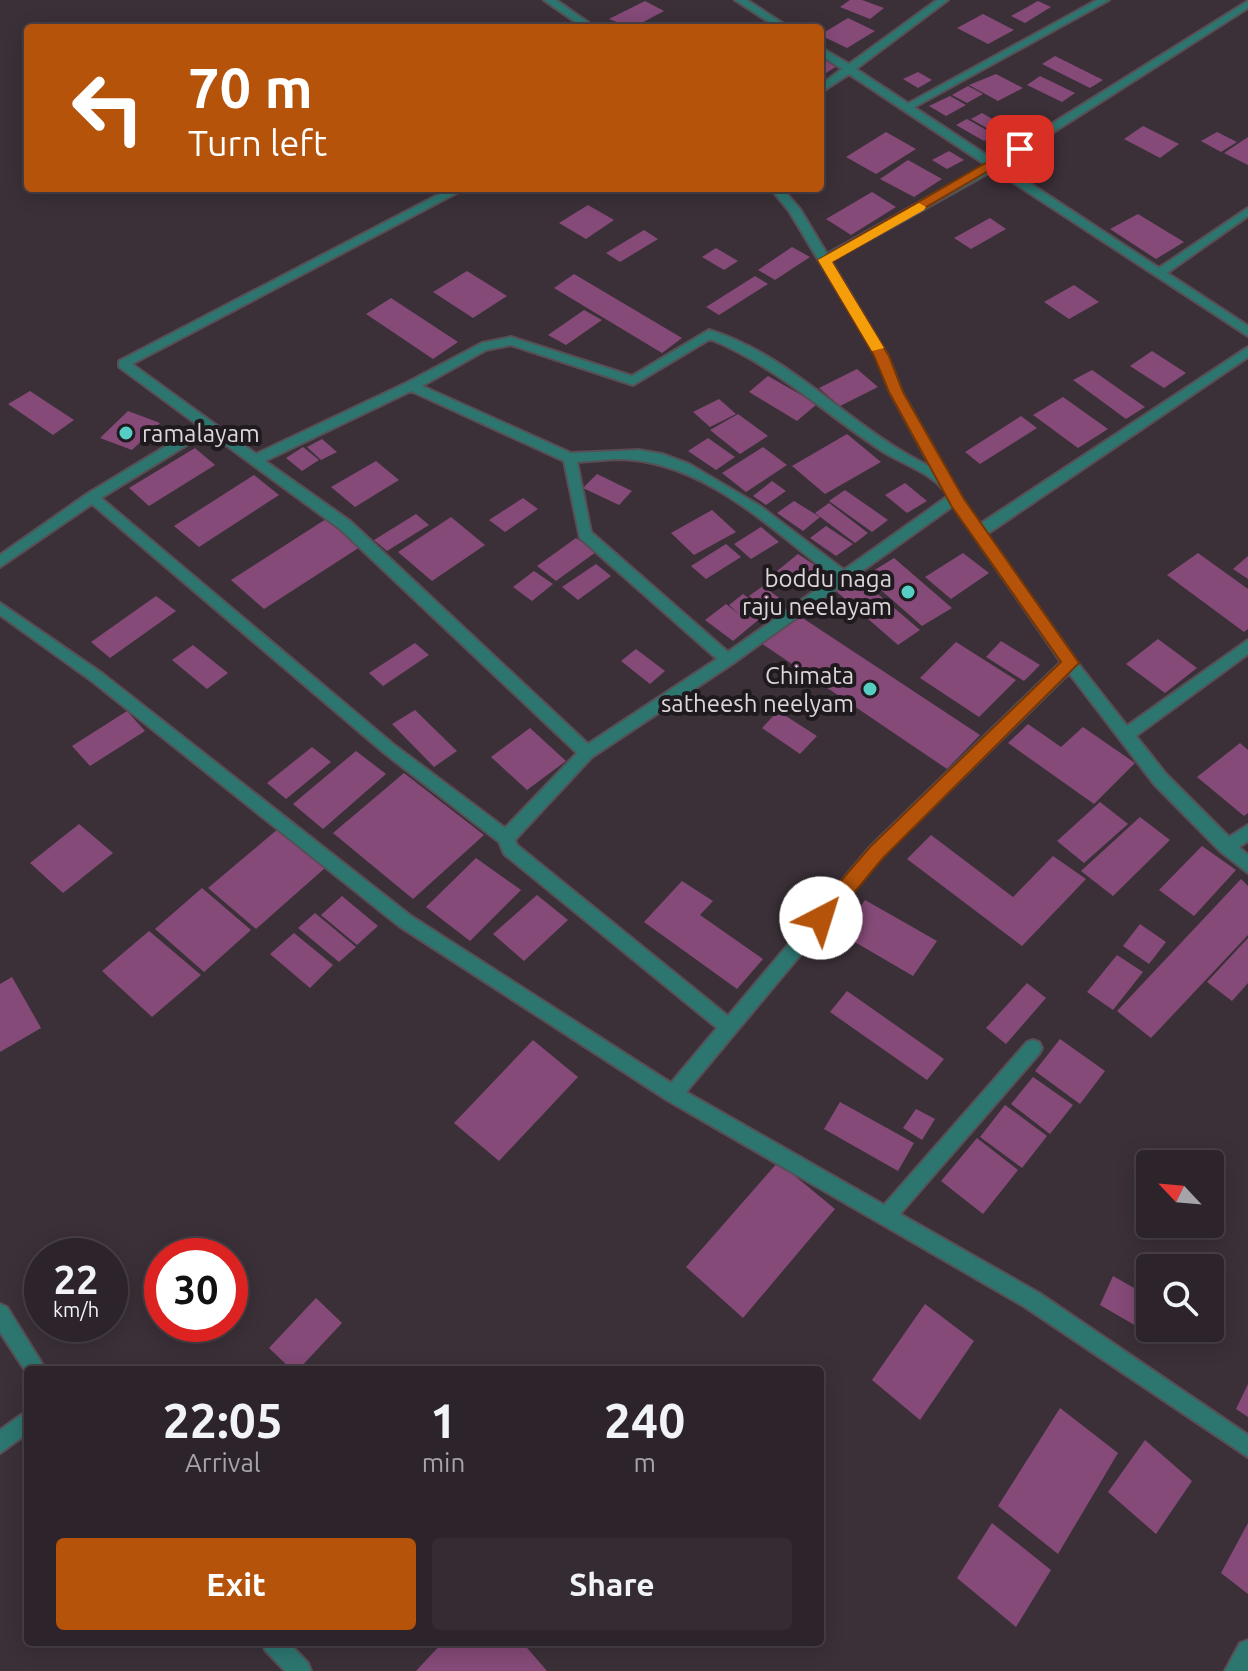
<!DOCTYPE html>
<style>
:root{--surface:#2c242a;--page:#342c32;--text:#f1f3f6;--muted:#a6a4a8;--line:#484147;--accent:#b45309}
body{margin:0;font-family:Ubuntu,sans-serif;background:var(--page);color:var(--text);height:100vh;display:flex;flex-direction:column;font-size:30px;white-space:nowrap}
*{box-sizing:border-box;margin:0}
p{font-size:26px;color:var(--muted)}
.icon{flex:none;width:44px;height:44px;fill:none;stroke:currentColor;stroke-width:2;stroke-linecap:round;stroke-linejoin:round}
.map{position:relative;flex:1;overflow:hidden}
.side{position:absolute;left:24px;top:1366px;width:800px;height:280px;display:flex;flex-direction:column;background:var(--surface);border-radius:8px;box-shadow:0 4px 20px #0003,0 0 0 2px var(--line)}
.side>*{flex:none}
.banner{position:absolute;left:24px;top:24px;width:800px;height:168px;border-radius:8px;box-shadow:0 4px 20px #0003,0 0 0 2px var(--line);background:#b45309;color:#fff;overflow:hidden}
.needle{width:52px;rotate:296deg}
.tools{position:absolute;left:1136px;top:1150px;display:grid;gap:16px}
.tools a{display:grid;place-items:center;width:88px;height:88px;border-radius:8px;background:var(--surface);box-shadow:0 4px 20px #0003,0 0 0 2px var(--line);font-size:40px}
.speed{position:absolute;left:24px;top:1238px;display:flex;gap:16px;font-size:40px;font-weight:700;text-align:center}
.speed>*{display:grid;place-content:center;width:104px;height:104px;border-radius:50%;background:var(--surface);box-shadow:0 4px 20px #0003,0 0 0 2px var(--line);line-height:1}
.speed small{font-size:20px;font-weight:400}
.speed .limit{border:12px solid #d22;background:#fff;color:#111}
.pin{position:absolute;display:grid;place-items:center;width:68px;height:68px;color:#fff;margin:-34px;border-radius:16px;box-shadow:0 4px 12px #0006}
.me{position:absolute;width:88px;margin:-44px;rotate:40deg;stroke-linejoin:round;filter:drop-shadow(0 0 6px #0008)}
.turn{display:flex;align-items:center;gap:28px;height:168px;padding:0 32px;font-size:36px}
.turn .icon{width:104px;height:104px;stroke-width:2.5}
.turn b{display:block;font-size:56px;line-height:68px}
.eta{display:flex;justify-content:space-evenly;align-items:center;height:136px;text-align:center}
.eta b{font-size:48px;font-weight:700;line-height:56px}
.cta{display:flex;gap:16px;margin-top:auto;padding:16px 32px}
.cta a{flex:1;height:92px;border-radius:8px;background:var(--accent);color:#fff;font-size:32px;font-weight:700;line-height:92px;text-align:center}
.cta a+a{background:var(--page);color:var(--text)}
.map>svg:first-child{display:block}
.building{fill:#854a78}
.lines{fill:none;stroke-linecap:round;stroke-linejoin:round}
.lane-casing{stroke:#584e55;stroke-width:4}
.street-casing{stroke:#584e55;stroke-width:4}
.lane{fill:#2d7670;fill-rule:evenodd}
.street{fill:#2d7670;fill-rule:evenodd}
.route{fill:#b45309;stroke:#753606;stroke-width:2}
.slow{fill:#f59e0b}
.poi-dot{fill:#56cec3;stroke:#1f1a1e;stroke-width:3}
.labels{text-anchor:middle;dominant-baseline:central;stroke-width:8;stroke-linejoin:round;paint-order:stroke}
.poi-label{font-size:24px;fill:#ddd6db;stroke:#1f1a1e;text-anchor:end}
</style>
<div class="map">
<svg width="1248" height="1671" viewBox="0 0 1248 1671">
<rect width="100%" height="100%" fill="#3b3038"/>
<g class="building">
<polygon points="850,0 862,0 884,8 870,19 840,7"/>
<polygon points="645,1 664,11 632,28 609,19"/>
<polygon points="1038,1 1051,7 1025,23 1011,16"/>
<polygon points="983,14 1014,30 988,44 957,28"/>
<polygon points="848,18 875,31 847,48 820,35"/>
<polygon points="820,55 840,64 820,77"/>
<polygon points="1055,56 1103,80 1090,88 1042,64"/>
<polygon points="918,72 932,80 918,88 903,79"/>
<polygon points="996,74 1023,88 998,101 969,85"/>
<polygon points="1040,76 1075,93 1062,102 1027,85"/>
<polygon points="968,86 983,94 967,103 952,95"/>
<polygon points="950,96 966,105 946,116 929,106"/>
<polygon points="982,113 1009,129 999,135 971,119"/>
<polygon points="967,119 995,135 984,141 956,125"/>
<polygon points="1143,126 1179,144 1160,158 1124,139"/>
<polygon points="886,132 916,149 876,174 846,157"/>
<polygon points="1217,132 1237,142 1221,152 1201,141"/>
<polygon points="1248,137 1248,165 1224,153"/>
<polygon points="949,151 964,160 947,169 932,160"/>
<polygon points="908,160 942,179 914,197 880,179"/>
<polygon points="872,192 896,207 851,235 826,219"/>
<polygon points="588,205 614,220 586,239 559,223"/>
<polygon points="1138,214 1184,242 1156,259 1110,229"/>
<polygon points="990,218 1006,229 971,249 954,238"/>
<polygon points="644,230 658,239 620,262 606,253"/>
<polygon points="792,247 810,257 775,280 758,270"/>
<polygon points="716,248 738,261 724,270 702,257"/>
<polygon points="467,271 507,296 473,318 433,292"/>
<polygon points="574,274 682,338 662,353 554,288"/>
<polygon points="755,276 768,284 719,315 706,307"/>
<polygon points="1074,285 1099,302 1069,319 1044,302"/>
<polygon points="391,298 458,342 433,359 366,314"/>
<polygon points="584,310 602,320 566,345 548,335"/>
<polygon points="1152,351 1186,373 1164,388 1130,366"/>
<polygon points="857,369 878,387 840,406 819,388"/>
<polygon points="1092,370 1145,407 1126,419 1073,380"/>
<polygon points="768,376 817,404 797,421 749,392"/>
<polygon points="30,391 74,420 53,435 8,404"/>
<polygon points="1063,397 1108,429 1078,448 1033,415"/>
<polygon points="719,399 736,414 710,427 693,412"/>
<polygon points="128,411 160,423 132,450 100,438"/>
<polygon points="738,414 768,436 740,454 710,430"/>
<polygon points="1021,416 1037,428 980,464 965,452"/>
<polygon points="847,434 881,462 825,494 792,466"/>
<polygon points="708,438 735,457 716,470 688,451"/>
<polygon points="322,439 337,452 321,460 307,447"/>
<polygon points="303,447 319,460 302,471 286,458"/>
<polygon points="763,447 787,465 746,492 722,473"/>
<polygon points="195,448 215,465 149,506 129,488"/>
<polygon points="376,461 399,480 355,507 331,487"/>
<polygon points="597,474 632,491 619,505 583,488"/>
<polygon points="254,475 279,495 199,547 174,526"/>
<polygon points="772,481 786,491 766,505 753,496"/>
<polygon points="905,483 927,501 907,513 885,495"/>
<polygon points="845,490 888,520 872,532 829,501"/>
<polygon points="523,498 538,509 505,532 489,520"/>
<polygon points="794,501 820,517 803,531 777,513"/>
<polygon points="829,503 868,533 855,543 815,513"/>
<polygon points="712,510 736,532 694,555 671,533"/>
<polygon points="416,514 429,525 387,551 374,540"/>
<polygon points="451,517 485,545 432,581 398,552"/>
<polygon points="326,519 360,547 264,609 231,580"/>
<polygon points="826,526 853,544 836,556 810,538"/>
<polygon points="761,527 779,542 751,559 734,544"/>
<polygon points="576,538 596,552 556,581 537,566"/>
<polygon points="726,544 741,557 706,579 691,566"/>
<polygon points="963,553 989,573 951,599 925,577"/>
<polygon points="1198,553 1248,589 1248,629 1244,632 1167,575"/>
<polygon points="798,554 822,570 801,587 777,571"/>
<polygon points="1248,556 1248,579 1233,569"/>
<polygon points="894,558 952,608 922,626 865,576"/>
<polygon points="596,564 611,576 578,600 562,587"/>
<polygon points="534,571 553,584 532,601 513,587"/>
<polygon points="858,577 920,630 898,645 836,591"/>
<polygon points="763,586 782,600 768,610 749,596"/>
<polygon points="743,594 768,612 733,641 705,620 726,604 740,615 729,605"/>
<polygon points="156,596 176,611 110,658 91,642"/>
<polygon points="795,613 980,735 947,769 761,643"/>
<polygon points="1158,639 1197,668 1165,693 1126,664"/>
<polygon points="1001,641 1040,665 1024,681 986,657"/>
<polygon points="956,642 1016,680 979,717 920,678"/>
<polygon points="415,643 429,655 383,686 369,673"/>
<polygon points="193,645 228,673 207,689 172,660"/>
<polygon points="636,649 665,671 650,684 621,661"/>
<polygon points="415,710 457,751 434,767 392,724"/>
<polygon points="127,711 145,731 90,766 72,746"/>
<polygon points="778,711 817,736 800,754 762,728"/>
<polygon points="1028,724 1061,747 1083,727 1135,763 1094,804 1008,743"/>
<polygon points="530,728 566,761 527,790 491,757"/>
<polygon points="1240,743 1248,750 1248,813 1244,816 1197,777"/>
<polygon points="312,747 331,762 286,799 267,783"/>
<polygon points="356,751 386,774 323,829 293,804"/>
<polygon points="404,773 484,835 413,899 333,833"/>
<polygon points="1100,802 1128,824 1084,863 1057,841"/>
<polygon points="1140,817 1170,840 1113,896 1081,871"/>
<polygon points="79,824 113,853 63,893 30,863"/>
<polygon points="278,829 325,868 256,929 208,888"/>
<polygon points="931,835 1013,897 1053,856 1086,879 1022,946 907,859"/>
<polygon points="1202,846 1236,870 1194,916 1159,890"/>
<polygon points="476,858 521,890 470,941 426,907"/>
<polygon points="1241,879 1248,886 1248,935 1151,1038 1117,1011"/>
<polygon points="682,881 713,901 700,915 763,959 737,989 644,922"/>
<polygon points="202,888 251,930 204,972 155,929"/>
<polygon points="537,895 568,920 524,961 493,934"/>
<polygon points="342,896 378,926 357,945 321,915"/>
<polygon points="865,900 937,941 913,976 841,934"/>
<polygon points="315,913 356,947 339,962 298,928"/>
<polygon points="1140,924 1166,942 1149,964 1123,946"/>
<polygon points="149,931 201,975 152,1017 102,971"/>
<polygon points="294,933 333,965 310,988 270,954"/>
<polygon points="1248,938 1248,983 1232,1001 1207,982"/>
<polygon points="1117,955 1143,972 1113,1010 1087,992"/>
<polygon points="12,977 41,1028 0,1052 0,984"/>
<polygon points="1027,983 1046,998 1006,1044 986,1028"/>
<polygon points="847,991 944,1059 927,1080 830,1012"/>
<polygon points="1060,1039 1105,1071 1080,1104 1035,1071"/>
<polygon points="533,1040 578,1077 499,1161 454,1123"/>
<polygon points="1033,1077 1073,1105 1050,1134 1011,1104"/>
<polygon points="840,1102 914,1143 898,1171 824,1129"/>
<polygon points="1005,1105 1047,1136 1022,1168 980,1137"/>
<polygon points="916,1109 935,1119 922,1140 903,1128"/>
<polygon points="977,1138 1018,1170 983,1214 941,1181"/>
<polygon points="778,1162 835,1209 743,1318 686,1267"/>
<polygon points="1113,1276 1150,1297 1138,1327 1100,1305"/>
<polygon points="316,1298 342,1323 298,1370 292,1370 269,1348"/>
<polygon points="925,1304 974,1341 920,1420 872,1380"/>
<polygon points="1248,1384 1248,1417 1236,1409"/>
<polygon points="1060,1408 1118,1453 1058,1554 998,1506"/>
<polygon points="1145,1440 1192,1481 1156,1534 1108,1492"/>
<polygon points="992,1523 1051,1570 1016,1627 957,1578"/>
<polygon points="1248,1523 1248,1594 1221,1573"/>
<polygon points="443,1642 522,1642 547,1671 416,1671"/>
</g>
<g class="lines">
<defs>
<polygon id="lane" points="1097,0 1109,0 909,110 900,108"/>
<g id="street">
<polygon points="544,0 556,0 596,28 584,28"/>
<polygon points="735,0 747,0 790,28 778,28"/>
<path d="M 937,0 L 948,0 L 856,69 L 994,160 L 1248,1 L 1248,8 L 1002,165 L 1159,268 L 1248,208 L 1248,216 L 1167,273 L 1248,326 L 1248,336 L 994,170 L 831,261 L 888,356 L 902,392 L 963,500 L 980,524 L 1248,347 L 1248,357 L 987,534 L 1080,666 L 1127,726 L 1248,640 L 1248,654 L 1136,736 L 1166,774 L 1229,837 L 1248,825 L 1248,841 L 1239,847 L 1248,855 L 1248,873 L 1221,852 L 1154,784 L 1069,673 L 882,857 L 686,1092 L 884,1205 L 1027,1042 L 1033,1040 L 1039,1042 L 1042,1048 L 1039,1054 L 900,1214 L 1039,1293 L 1248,1435 L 1248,1457 L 1025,1307 L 667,1100 L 399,926 L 93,682 L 0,615 L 0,603 L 103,674 L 411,916 L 671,1083 L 717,1028 L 504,854 L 499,842 L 383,752 L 92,504 L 0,567 L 0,555 L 87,494 L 199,426 L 119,367 L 119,361 L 451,188 L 466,188 L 132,364 L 256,454 L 406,383 L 482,343 L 511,337 L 632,376 L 709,330 C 794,356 852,430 931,467 L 890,392 L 876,356 L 789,211 L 770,188 L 782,188 L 800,209 L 827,254 L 986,165 L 849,74 L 820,93 L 820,85 L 842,69 L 820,55 L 820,47 L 849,64 ZM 710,339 C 774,365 822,411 879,449 C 901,464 935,473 948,496 L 844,570 L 760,506 L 689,464 L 662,454 L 639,450 L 571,453 L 422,386 L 486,350 L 511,345 L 633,385 ZM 411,391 L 564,461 L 580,538 L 717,659 L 588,744 L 350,521 L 265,461 ZM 208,432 L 340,529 L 577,753 L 505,828 L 393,744 L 101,498 ZM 616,459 C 702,459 770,528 834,577 L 728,652 L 591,532 L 577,462 ZM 953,506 L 1061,662 L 870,847 L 728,1016 L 517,845 L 515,840 L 592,757 L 732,664 Z"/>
<polygon points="0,1304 7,1307 46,1370 28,1370 28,1375 0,1332"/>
<polygon points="28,1410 28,1433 0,1453 0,1430"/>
<polygon points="1248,1640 1248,1671 1225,1671 1240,1643"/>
<polygon points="262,1642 288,1642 308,1663 311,1671 285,1671 265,1650"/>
</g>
</defs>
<use href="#lane" class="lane-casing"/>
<use href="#street" class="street-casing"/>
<use href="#lane" class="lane"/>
<use href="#street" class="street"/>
</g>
<polygon class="route" points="1015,146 1026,149 832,262 889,356 903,392 964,499 1079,663 883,858 828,924 821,926 812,918 814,912 870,847 1061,662 952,507 889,392 874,356 818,260"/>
<polygon class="slow" points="919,203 926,207 924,210 832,262 884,348 872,351 818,260"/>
<g class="poi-dot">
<circle cx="126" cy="433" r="8"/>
<circle cx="908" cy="592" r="8"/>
<circle cx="870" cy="689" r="8"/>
</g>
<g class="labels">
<g class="poi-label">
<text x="142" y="433" text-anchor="start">ramalayam</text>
<text x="892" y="578">boddu naga<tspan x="892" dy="28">raju neelayam</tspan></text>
<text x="854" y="675">Chimata<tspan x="854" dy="28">satheesh neelyam</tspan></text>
</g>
</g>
</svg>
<div class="tools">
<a><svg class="needle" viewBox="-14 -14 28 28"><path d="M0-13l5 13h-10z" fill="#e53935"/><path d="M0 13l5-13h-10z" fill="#a6a4a8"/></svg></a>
<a><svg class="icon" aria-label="search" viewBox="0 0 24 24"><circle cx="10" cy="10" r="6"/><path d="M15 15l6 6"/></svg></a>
</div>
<div class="speed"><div>22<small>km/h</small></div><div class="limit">30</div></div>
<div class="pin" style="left:1020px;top:149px;background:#d93025"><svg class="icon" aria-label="arrive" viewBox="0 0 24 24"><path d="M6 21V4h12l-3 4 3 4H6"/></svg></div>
<svg class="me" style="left:821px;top:918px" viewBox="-20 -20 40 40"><circle r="19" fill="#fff"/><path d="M0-13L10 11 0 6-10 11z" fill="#b45309"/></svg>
<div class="banner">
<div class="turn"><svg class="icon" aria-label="left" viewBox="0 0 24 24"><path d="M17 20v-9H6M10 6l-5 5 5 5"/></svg><div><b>70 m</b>Turn left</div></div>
</div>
<section class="side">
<div class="eta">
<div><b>22:05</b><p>Arrival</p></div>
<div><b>1</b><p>min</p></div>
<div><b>240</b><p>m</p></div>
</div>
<div class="cta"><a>Exit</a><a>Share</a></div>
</section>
</div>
